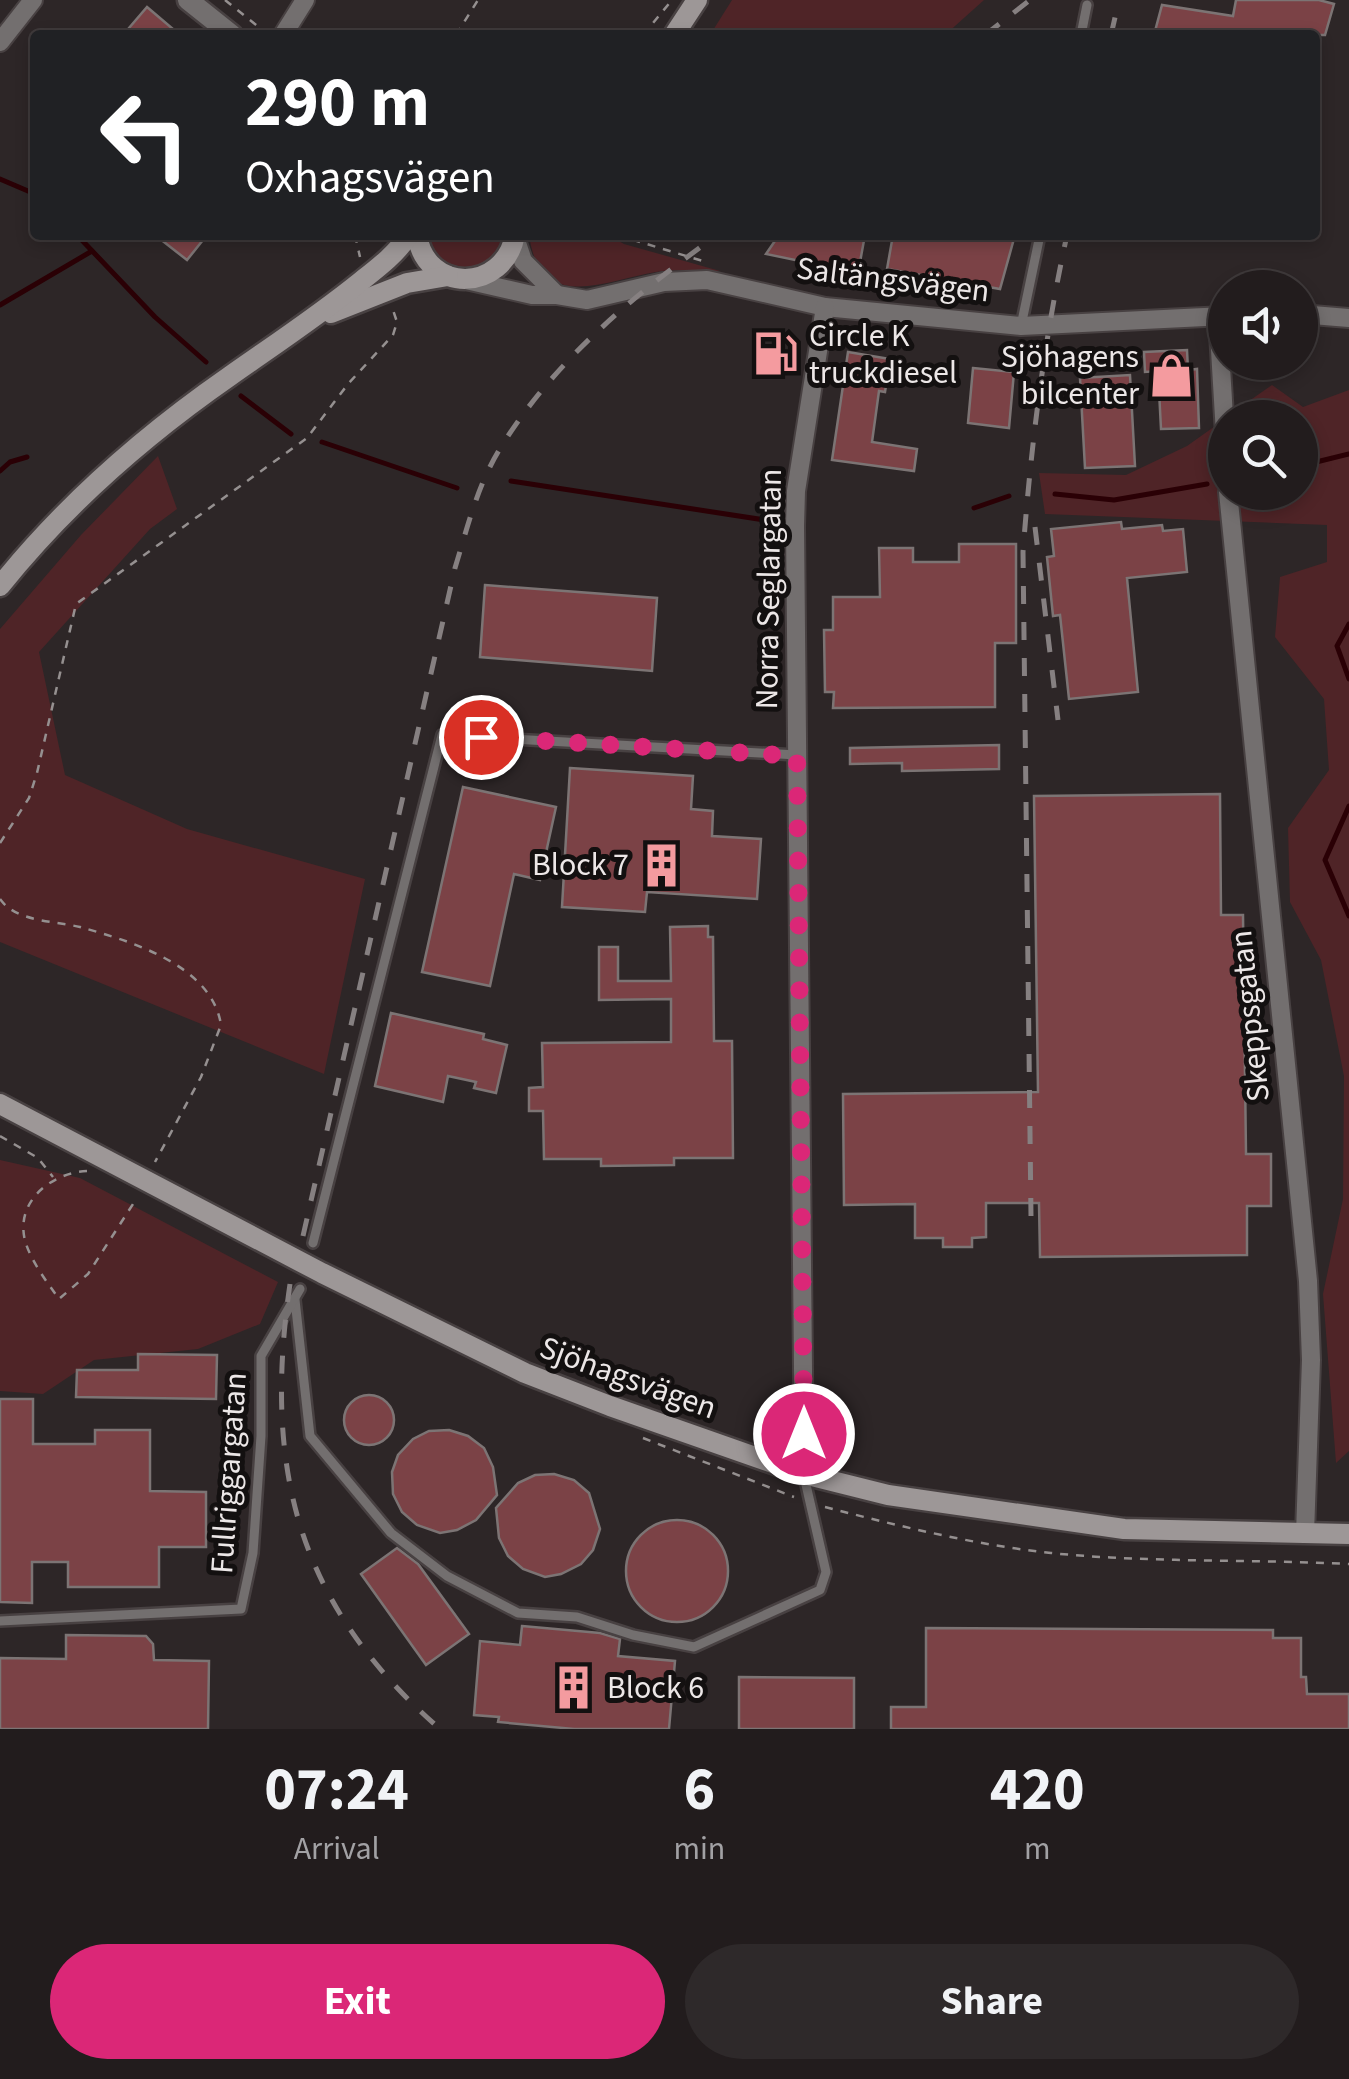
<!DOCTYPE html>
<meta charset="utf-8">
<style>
:root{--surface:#221c1d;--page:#2e292a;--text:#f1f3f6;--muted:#a2a1a4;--line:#3f3a3b;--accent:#db2777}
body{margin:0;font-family:"Source Sans 3",sans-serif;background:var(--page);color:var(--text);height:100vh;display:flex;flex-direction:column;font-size:38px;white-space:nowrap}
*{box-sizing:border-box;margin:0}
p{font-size:32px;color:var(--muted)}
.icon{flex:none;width:55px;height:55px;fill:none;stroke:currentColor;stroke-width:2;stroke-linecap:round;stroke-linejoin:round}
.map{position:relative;height:1729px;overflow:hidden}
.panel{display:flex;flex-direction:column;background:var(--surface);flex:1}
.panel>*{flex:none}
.top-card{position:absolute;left:30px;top:30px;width:1290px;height:210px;border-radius:10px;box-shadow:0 5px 15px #0003,0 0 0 2px var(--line);background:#202124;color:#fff;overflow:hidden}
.tools{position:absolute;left:1208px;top:270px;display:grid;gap:20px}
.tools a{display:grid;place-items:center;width:110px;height:110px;border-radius:50%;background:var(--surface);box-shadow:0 5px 15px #0003,0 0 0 2px var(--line);font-size:50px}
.pin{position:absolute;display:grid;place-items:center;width:85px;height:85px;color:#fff;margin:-42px;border:5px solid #fff;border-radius:50%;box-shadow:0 2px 10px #0007}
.me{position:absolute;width:110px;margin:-55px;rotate:0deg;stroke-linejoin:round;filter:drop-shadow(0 0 8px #0008)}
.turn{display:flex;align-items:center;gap:35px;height:210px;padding:0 50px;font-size:45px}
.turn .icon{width:130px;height:130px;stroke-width:2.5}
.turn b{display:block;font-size:70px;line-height:85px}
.eta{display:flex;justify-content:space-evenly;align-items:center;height:170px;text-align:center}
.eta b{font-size:60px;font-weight:700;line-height:70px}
.action{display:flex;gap:20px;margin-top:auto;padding:20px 50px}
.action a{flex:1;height:115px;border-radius:60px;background:var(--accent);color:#fff;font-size:40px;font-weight:700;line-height:115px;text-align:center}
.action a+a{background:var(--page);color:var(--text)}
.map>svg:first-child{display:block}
.green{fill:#4f2427}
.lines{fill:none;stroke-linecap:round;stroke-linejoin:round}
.stream{stroke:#2a0005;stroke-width:5}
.building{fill:#7b4246;stroke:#7c7474;stroke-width:2.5}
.service-casing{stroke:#484142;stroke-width:14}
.minor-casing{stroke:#484142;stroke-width:22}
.tertiary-casing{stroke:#484142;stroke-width:25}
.secondary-casing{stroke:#484142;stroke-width:25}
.path{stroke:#959090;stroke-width:2.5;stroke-dasharray:8 8;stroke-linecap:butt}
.service{stroke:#736f6f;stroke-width:9}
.minor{stroke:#736f6f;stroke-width:18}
.tertiary{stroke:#736f6f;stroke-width:20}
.secondary{stroke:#9d9797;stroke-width:20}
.rail{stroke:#868081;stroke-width:5;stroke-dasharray:18 18;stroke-linecap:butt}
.route{stroke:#db2777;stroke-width:18;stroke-dasharray:0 32.4}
.labels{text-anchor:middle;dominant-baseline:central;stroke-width:10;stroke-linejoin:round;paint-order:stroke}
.street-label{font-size:32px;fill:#ece7e7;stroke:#131010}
.poi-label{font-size:32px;fill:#ece7e7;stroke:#131010;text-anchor:start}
</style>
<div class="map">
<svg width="1349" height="1729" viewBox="0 0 1349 1729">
<rect width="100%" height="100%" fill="#2d2627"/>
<g class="green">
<polygon points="732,0 984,0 945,35 710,35"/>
<path d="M 428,235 L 503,235 C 496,280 434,281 428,235 Z"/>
<path d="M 529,235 L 608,235 L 624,244 L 720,271 C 699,271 677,269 656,272 C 606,280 540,315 529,235 Z"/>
<polygon points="1272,385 1303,407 1349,390 1349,1451 1336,1463 1323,1294 1343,1199 1344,1076 1321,960 1290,902 1288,828 1329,770 1324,699 1275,637 1280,577 1327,562 1327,525 1045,514 1039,473 1126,475 1187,446 1225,419 1225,492 1300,492 1300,418 1226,417"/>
<polygon points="158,456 177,509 150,529 39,652 65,775 187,829 365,879 324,1074 0,942 0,629 81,535"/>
<polygon points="0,1160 80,1178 278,1282 260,1324 198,1349 94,1360 43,1394 0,1391"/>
</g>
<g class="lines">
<g class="stream">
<polyline points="0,179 35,194"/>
<polyline points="77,235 155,317 206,362"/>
<polyline points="0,305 92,251"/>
<polyline points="241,396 291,434"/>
<polyline points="322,442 457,488"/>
<polyline points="1300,466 1349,454"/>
<polyline points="0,471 10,462 27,457"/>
<polyline points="511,481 765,520"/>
<polyline points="1055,494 1114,500 1207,484"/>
<polyline points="974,508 1009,496"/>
<polyline points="1349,624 1337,646 1349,679"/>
<polyline points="1349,806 1325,860 1349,916"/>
</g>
</g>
<g class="building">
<polygon points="1236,0 1319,0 1334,4 1325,35 1154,35 1162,5 1233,16"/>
<polygon points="147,7 180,35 123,35"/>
<polygon points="155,235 207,235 187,260"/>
<polygon points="779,235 865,235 858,273 766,254"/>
<polygon points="893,235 1015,235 1000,289 887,269"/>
<polygon points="1187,350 1188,370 1197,369 1199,428 1161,429 1158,371 1145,372 1144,352"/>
<polygon points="848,352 890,359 885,392 879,391 872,442 917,449 914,471 832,460"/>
<polygon points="973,368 1014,372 1009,428 968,423"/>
<polygon points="1130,375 1135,466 1085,468 1080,378"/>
<polygon points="1121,522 1122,529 1162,525 1163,531 1183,529 1187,572 1127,578 1138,692 1069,699 1060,615 1053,616 1047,557 1054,556 1051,529"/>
<polygon points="959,544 1016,544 1016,643 995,643 995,707 833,708 834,692 825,692 824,630 833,630 833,597 880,597 879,548 913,548 913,562 959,562"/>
<polygon points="485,585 657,598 652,671 480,657"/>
<polygon points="999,745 999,769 902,771 902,763 850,764 850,748"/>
<polygon points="570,768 693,776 691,809 713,811 712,836 761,839 757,899 647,892 645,912 562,907"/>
<polygon points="463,787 556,807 540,880 514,874 490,986 422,972"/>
<polygon points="1220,794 1221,915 1243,915 1246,1154 1271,1154 1271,1206 1247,1206 1247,1255 1040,1257 1039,1203 986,1203 986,1237 972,1238 972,1247 943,1247 943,1238 915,1238 915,1204 844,1205 843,1094 1038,1092 1034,796"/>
<polygon points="708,926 708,937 713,937 714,1041 732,1041 733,1158 674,1158 674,1165 601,1166 601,1159 544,1159 543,1111 529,1111 529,1088 543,1087 542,1043 671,1042 671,999 599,1000 599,947 618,947 618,981 671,981 670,927"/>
<polygon points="391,1013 484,1034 483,1039 507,1045 496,1093 474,1088 476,1082 448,1076 443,1102 375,1086"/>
<polygon points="138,1354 217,1355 216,1399 76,1397 77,1370 138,1370"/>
<circle cx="369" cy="1420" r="25"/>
<polygon points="0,1399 33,1399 33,1444 95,1444 95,1430 150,1430 150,1491 206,1492 206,1547 159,1547 159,1587 68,1587 68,1562 32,1562 32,1603 0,1602"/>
<polygon points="449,1430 468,1436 484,1448 493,1467 497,1495 476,1520 457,1530 440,1533 417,1525 402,1512 393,1494 392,1472 398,1455 413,1439 429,1431"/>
<polygon points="554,1474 574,1480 589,1493 600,1529 593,1550 581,1564 561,1574 545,1577 523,1569 508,1556 499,1538 496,1508 518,1483 535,1475"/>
<circle cx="677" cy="1571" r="51"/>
<polygon points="397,1548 418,1564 469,1634 426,1665 361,1574"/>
<polygon points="522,1626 600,1633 620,1639 618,1656 675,1661 669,1729 574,1729 498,1722 499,1717 474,1715 480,1641 520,1645"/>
<polygon points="926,1628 1273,1630 1273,1638 1301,1638 1301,1677 1306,1677 1307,1694 1349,1694 1349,1729 891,1729 891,1707 926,1707"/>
<polygon points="66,1635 146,1636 153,1644 154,1660 209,1661 208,1729 0,1729 0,1658 66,1659"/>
<polygon points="739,1677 854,1678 854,1729 739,1729"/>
</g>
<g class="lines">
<defs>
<g id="service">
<polyline points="1081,35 1087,5"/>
<polyline points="1021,326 1040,235"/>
<polyline points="313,1243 442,735 797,755"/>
<polyline points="295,1300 310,1436 391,1533 447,1576 518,1613 577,1617 633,1635 694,1647 820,1590 826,1572 804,1476"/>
<polyline points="0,1621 241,1609 253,1553 261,1436 261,1356 300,1289"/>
</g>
<g id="minor">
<polyline points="283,35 305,0"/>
<polyline points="0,42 33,0"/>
<polyline points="515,237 523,261 557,295"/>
<polyline points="466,280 532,295 557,295 587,300 664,282 707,280 825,307 1021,326 1225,316"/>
<polyline points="1300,314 1349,318"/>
<polyline points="1218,316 1225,434"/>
<polyline points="1228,492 1308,1281 1311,1360 1305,1534"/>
<polyline points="804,1474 795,526 796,491 825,307"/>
</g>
<polyline id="tertiary" points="188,0 232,35"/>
<g id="secondary">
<polyline points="674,35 697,0"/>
<path d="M 417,235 C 426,294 504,293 515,235"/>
<polyline points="331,313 407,283 448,276"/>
<path d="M 0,586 C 65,505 145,435 230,376 C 274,345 318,316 360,282 C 379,267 395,255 409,235"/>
<polyline points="0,1104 322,1273 525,1373 610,1406 804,1474 888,1495 1124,1529 1349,1534"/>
</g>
</defs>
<use href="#service" class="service-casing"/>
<use href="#minor" class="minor-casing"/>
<use href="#tertiary" class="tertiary-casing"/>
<use href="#secondary" class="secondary-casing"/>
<g class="path">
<polyline points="225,0 266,33"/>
<polyline points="456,35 478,0"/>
<polyline points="643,35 672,0"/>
<polyline points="355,235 360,257"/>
<polyline points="617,235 706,262"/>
<polyline points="0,843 29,798 37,773 76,604 307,438 348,384 393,335 397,322 393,310"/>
<path d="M 0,899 C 16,922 55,921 80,927 C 130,941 212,965 221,1025 L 201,1077 L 155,1162"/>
<polyline points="0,1136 38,1158 53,1177"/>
<path d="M 87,1171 C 50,1173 13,1203 26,1244 C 33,1264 47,1282 59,1299 L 88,1274 L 133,1204"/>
<polyline points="643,1438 794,1497"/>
<polyline points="821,1438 827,1439 830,1455 836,1461"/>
<path d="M 825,1507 C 899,1526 975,1545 1051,1553 C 1150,1563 1250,1559 1349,1564"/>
</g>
<use href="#service" class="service"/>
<use href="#minor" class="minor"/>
<use href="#tertiary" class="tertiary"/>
<use href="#secondary" class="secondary"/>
<g class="rail">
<polyline points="985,35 1030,0"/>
<polyline points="1111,35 1119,0"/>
<polyline points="1035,527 1058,720"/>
<path d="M 1031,1216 L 1023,552 C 1031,445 1044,340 1067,235"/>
<path d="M 303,1236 L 455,568 C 467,529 477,487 498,452 C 552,362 633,296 717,235"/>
<path d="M 290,1284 C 263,1469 297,1604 440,1729"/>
</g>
</g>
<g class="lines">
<polyline class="route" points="481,737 797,756 804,1434"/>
</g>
<defs>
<symbol id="fuel-bare" viewBox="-9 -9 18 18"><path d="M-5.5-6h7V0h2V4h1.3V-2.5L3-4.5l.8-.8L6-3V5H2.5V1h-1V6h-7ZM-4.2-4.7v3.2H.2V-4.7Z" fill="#f49b9f" stroke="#131010" stroke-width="2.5" paint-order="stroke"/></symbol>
<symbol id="shop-bare" viewBox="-9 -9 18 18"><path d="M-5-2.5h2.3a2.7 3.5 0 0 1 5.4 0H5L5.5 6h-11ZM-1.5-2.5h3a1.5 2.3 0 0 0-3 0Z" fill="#f49b9f" stroke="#131010" stroke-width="2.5" paint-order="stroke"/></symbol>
<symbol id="building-bare" viewBox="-9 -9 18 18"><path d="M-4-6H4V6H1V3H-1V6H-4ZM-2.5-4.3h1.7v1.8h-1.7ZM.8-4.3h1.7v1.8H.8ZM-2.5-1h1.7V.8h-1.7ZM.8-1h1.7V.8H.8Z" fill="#f49b9f" stroke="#131010" stroke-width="2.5" paint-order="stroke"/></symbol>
</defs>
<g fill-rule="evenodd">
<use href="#fuel-bare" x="744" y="322" width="63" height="63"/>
<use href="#shop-bare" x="1140" y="344" width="63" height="63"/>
<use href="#building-bare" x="630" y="834" width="63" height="63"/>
<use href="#building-bare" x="542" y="1656" width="63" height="63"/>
</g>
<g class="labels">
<g class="street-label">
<text transform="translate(893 280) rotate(7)">Saltängsvägen</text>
<text transform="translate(769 589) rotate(-89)">Norra Seglargatan</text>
<text transform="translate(1250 1016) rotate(-96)">Skeppsgatan</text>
<text transform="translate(628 1378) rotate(20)">Sjöhagsvägen</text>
<text transform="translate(229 1473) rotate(-86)">Fullriggargatan</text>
</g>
<g class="poi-label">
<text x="809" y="336">Circle K<tspan x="809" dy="37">truckdiesel</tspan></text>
<text x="1139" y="357" text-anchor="end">Sjöhagens<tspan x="1139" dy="37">bilcenter</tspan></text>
<text x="629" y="865" text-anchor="end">Block 7</text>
<text x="607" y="1688">Block 6</text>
</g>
</g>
</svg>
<div class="tools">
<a><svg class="icon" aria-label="sound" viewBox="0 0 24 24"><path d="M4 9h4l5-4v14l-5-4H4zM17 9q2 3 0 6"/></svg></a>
<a><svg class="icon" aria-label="search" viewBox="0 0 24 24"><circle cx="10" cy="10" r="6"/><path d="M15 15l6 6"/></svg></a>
</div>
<div class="pin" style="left:481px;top:737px;background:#d93025"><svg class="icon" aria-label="arrive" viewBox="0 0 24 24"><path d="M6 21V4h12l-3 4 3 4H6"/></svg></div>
<svg class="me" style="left:804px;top:1434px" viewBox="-20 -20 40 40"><circle r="17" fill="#db2777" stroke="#fff" stroke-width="3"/><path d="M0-11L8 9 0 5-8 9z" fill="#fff"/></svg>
<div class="top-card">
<div class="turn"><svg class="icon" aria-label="left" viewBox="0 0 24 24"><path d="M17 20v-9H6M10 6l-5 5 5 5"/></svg><div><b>290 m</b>Oxhagsvägen</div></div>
</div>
</div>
<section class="panel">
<div class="eta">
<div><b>07:24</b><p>Arrival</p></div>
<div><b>6</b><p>min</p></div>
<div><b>420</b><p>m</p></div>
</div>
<div class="action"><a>Exit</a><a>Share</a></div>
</section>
